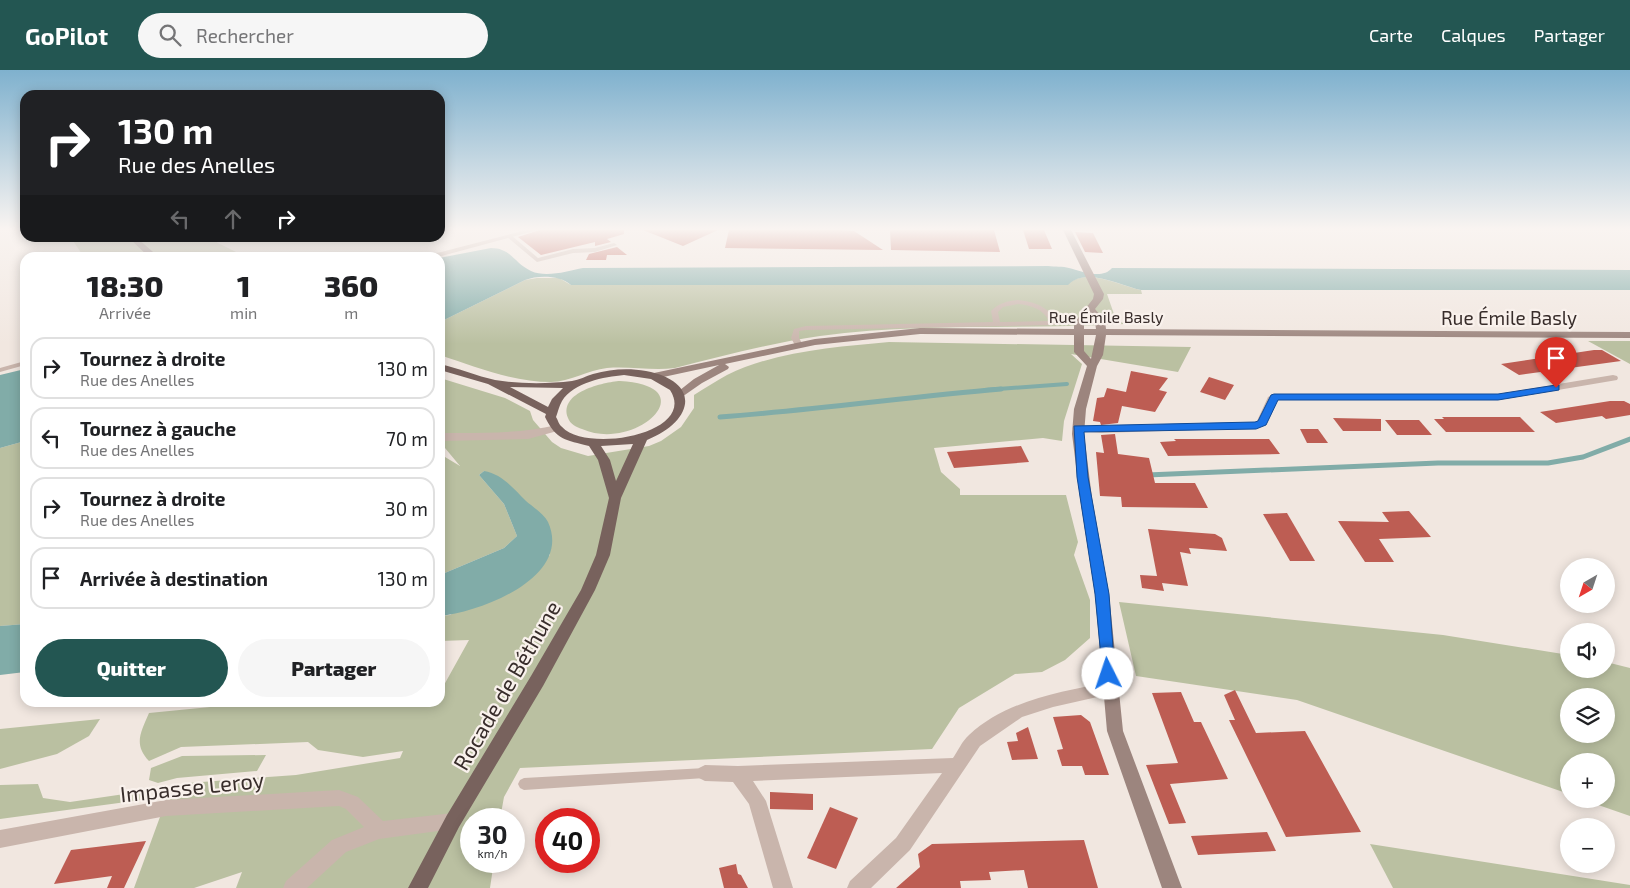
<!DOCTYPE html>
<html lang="fr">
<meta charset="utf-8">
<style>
:root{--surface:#fff;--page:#f6f6f6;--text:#202124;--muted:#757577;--line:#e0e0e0;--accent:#235652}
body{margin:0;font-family:"Exo 2",sans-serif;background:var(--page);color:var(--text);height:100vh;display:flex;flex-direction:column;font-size:19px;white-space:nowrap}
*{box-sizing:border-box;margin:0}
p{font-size:16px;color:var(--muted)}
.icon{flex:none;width:28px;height:28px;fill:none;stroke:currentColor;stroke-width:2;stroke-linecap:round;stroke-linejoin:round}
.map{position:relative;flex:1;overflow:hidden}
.panel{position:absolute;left:20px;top:182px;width:425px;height:455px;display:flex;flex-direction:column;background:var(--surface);border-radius:15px;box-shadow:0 2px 12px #0003}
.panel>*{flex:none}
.hud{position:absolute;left:20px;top:20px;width:425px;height:152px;border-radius:15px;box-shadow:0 2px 12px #0003;background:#202124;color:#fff;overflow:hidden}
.needle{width:32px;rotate:219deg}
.controls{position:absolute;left:1560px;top:488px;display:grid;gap:10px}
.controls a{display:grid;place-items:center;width:55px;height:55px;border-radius:50%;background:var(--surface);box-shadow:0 2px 12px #0003;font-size:25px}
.speed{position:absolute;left:460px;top:738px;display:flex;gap:10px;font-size:25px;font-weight:700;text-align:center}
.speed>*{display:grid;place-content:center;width:65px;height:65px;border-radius:50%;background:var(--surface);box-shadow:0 2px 12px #0003;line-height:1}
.speed small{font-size:12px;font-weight:400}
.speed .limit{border:8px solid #d22;background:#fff;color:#111}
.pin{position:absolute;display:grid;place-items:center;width:42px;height:42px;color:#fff;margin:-51px -21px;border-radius:50% 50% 50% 0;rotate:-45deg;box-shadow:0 0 5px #0007}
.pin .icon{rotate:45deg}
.me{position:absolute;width:55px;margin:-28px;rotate:356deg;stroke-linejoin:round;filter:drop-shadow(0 0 4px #0008)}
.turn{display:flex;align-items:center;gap:18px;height:105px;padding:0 15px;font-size:22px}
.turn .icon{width:65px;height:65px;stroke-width:2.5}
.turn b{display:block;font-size:35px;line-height:42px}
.lanes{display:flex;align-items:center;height:48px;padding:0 15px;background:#0003;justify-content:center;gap:25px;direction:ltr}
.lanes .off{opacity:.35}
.eta{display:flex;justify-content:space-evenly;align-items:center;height:85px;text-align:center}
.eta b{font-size:30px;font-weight:800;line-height:35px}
.cta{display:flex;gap:10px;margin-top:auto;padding:10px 15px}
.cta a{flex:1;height:58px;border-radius:30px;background:var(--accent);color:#fff;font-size:20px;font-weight:800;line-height:58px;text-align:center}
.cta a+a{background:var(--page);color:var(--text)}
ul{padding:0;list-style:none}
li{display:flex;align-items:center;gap:15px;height:62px;margin:0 10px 8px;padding:0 5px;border:2px solid var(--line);border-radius:15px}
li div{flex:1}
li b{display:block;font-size:19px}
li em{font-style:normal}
header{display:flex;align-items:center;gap:30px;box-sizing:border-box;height:70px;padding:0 25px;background:var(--accent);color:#fff}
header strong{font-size:24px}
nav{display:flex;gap:28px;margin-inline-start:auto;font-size:18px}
.search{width:350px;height:45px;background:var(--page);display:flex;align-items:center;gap:12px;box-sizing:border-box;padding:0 18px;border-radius:28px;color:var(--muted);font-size:19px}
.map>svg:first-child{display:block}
.green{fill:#bac0a1;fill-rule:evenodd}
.water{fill:#81aca8}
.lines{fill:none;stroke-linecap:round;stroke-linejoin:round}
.stream-far1{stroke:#81aca8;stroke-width:4}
.stream{stroke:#81aca8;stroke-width:5}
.building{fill:#bd5d53}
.lane{fill:#c9b5ac;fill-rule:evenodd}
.street{fill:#c9b5ac;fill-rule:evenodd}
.secondary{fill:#9c857e;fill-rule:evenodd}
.primary{fill:#78625d;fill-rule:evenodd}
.route{fill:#1a73e8;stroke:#114b97}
.labels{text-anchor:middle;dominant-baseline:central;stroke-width:4.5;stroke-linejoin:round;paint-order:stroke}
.far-street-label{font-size:16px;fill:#382d2b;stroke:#f9f1ec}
.street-label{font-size:19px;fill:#382d2b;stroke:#f9f1ec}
.near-street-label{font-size:22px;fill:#382d2b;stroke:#f9f1ec}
</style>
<header>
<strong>GoPilot</strong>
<div class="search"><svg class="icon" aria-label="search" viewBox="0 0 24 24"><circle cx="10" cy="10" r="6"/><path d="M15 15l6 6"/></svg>Rechercher</div>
<nav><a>Carte</a><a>Calques</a><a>Partager</a></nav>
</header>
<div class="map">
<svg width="1630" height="818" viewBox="0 0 1630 818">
<rect width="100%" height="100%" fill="#f1e7e0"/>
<g class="green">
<polygon points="71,168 212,168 218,173 246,187 84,187"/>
<path d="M 537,208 L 559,208 L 571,215 L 1067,215 C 1086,196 1120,216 1141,220 L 1142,224 L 1107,224 L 1115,247 L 1124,254 C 1023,260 921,252 820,266 C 771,273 723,286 675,298 C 652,301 630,296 607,298 C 588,300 570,312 551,312 C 514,312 475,297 440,285 L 440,252 L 525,210 Z"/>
<polygon points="1588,271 1630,271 1630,294"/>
<path d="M 889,272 L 1191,277 L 1178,302 L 1071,284 L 1082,294 L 1064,351 L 1062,371 L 1043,368 L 934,378 L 941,402 L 960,419 L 960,425 L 1066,425 L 1078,472 L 1074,485 L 1090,530 L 1090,568 L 1065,590 L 1042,602 L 1015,604 L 959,638 L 932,679 L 520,698 L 504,727 L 500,749 L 471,749 L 471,791 L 494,791 L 490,818 L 236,818 L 242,802 L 194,818 L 134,818 L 168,725 L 162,719 L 188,713 L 296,705 L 400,688 L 403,681 L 363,687 L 318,680 L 308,672 L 181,677 L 149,691 C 133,674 141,662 149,643 L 260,632 L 440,632 L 440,616 L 444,615 L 469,570 L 440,571 L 440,546 L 450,545 L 550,485 L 484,401 L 479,405 L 504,434 L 517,466 L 504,478 L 440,505 L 440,384 L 460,396 L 445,378 L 440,381 L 440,308 L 505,328 L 530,341 L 533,350 L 552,372 L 561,378 L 588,386 L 649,376 L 661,371 L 681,357 L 694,338 L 694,325 C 705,318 716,311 727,305 C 776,281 836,277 889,272 Z"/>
<path d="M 620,311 C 708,316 635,383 582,359 C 576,357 570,354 568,348 C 558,322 604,312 620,311 Z"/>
<polygon points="25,371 25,554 0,556 0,378"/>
<path d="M 1119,532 L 1443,565 L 1569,585 L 1569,599 L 1606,599 L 1606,592 L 1630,598 L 1630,746 L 1581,729 L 1606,729 L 1606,691 L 1569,691 L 1569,724 L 1297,630 L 1136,606 ZM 1569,626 L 1606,626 L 1606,664 L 1569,664 Z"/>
<polygon points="100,649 89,666 57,684 0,699 0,659"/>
<polygon points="266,685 257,701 177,708 158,713 149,710 151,698 182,686"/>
<polygon points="38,714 43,728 70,732 145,721 141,730 0,749 0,715"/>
<polygon points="1370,774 1630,815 1630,818 1393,818"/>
</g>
<g class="water">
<path d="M 491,178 C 511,178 514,193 531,201 C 546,208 568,201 583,198 L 1048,196 C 1055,197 1063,196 1069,198 C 1081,201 1102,210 1112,198 L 1630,200 L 1630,220 L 1141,220 C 1121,216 1086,196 1068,215 L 571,215 C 560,205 538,205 525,210 L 440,252 L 439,188 Z"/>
<polygon points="25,299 25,371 0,378 0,305"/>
<path d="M 484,401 C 502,404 513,418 526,431 C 533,437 544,444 548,452 C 573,507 481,542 440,546 L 440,505 L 504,478 L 517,466 L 504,434 L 479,405 Z"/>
<polygon points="25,554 25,602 0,605 0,556"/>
</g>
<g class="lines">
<polyline class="stream-far1" points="985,320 1067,314"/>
<g class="stream">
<path d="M 720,347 C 814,340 907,327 1001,319"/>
<polyline points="1147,405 1438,393 1548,393 1583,387 1630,369"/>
</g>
</g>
<g class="building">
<polygon points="540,160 624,160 624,164 607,169 611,172 595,176 595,172 541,185 518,167"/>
<polygon points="643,160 718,160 683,176"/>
<polygon points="729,160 842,160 854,161 883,180 725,178"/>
<polygon points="890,160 994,160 1000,182 891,180"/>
<polygon points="1023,160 1044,160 1052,179 1029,179"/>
<polygon points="1075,162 1093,163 1103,183 1085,182"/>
<polygon points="617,177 627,185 607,185 606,190 586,190 589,184"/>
<polygon points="1594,280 1602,280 1621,291 1519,305 1501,294"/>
<polygon points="1131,301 1168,308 1159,320 1167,322 1155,342 1122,336 1118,353 1101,355 1100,352 1093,351 1097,328 1104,327 1107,318 1126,322"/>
<polygon points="1209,307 1234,315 1225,330 1200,322"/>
<polygon points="1610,331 1624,331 1630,334 1630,345 1606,349 1602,346 1556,353 1540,342"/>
<polygon points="1442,347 1520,347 1535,362 1446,362 1434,349 1444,349"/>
<polygon points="1333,348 1381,349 1381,361 1343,361"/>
<polygon points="1385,350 1419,350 1432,365 1397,365"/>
<polygon points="1300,359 1318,359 1328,373 1307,373"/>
<polygon points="1115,364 1118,384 1149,388 1155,413 1195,413 1208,438 1122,437 1121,427 1100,426 1096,382 1104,383 1101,365"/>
<polygon points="1174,369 1269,369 1280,384 1168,386 1160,372 1176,371"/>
<polygon points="1021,376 1029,392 954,398 947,382"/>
<polygon points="1409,441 1431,467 1379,469 1394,492 1365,492 1338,451 1389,452 1382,442"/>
<polygon points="1287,443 1315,491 1290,491 1263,444"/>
<polygon points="1148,459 1215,464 1222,468 1227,481 1189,478 1191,484 1180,482 1188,516 1162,513 1164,521 1142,518 1140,505 1157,506"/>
<polygon points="1235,620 1256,663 1305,661 1361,762 1286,767 1229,650 1235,650 1224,625"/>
<polygon points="1181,622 1194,652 1201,652 1228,709 1170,714 1186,753 1169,754 1146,695 1178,693 1152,623"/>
<polygon points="1081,645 1090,652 1109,705 1085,705 1082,696 1062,696 1057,680 1063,679 1053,647"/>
<polygon points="1028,657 1038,689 1012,690 1007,672 1018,671 1016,663"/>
<polygon points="770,722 813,724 813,740 770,739"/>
<polygon points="830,737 858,748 836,799 807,788"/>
<polygon points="1267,762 1276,781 1198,785 1191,766"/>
<polygon points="1084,770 1098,818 1028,818 1024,800 989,802 991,810 960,811 961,818 896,818 920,797 918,784 932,774"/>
<polygon points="146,771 124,818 107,818 112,806 54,814 71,780"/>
<polygon points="736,794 738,804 741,805 748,818 724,818 719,798"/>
</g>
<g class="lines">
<g class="lane">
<polygon points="507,165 511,165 538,188 573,179 595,178 614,173 617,175 595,182 573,183 537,192 507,167"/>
<path d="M 1018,230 C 1036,232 1049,237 1057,253 L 1054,255 L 806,260 L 799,261 L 799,268 L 803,275 L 799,277 L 796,277 L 791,268 L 794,259 L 806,256 L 993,252 L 991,241 C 999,233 1007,231 1018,230 ZM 1018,234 C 1031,235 1043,239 1049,251 L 1000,252 L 998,242 L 1003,237 Z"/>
<polygon points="25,291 25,295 0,302 0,298"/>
<polygon points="705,698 709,699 711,703 709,707 705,708 524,720 520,718 518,714 520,710 524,708"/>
</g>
<g class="street">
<polygon points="526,160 538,160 434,188 418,188"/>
<polygon points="1613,305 1617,306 1618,308 1617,310 1498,330 1278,330 1266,355 1256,358 1101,363 1078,361 1072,358 1078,355 1101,357 1255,352 1257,351 1268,327 1274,324 1498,324"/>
<path d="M 557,355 L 561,356 L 563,358 L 561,360 L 528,369 L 440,371 L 440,363 C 480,363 518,364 557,355 Z"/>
<path d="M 1109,612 L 1115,613 L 1117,618 L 1115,623 L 1053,637 L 1022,647 L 980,676 L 910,780 L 871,818 L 847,818 L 850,811 L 896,768 L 942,703 L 753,711 L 766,731 L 793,818 L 773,818 L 749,734 L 733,712 L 705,711 L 699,708 L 696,703 L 699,698 L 705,695 L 738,696 L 953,688 C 958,681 962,671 969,665 C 1007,630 1060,622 1109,612 Z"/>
<polygon points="339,720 358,727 383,751 453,743 459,745 462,751 459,757 453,759 379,769 346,782 307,818 283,818 286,811 332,770 364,757 346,739 339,736 166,746 0,778 0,760 166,730"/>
</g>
<path class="secondary" d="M 1063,160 L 1071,160 L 1104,224 L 1103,229 L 1095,239 L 1105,251 L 1106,259 L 1630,262 L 1630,268 L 1106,265 L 1103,285 L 1097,296 L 1086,339 L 1084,364 L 1092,428 L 1109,524 L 1123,661 L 1182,818 L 1162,818 L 1107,661 L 1095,524 L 1080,428 L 1072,364 L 1074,339 L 1087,296 L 1074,282 L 1074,265 L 920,264 L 815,275 L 725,294 L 729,297 L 728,299 L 702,313 L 679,329 L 675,328 L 673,326 L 675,324 L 694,309 L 719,295 L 654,309 L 649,306 L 654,303 L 815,269 L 920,258 L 1074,259 L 1074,253 L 1093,229 L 1094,224 ZM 1090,246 L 1095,252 L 1096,259 L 1084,259 L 1084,253 ZM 1084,265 L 1096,265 L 1091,289 L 1084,281 Z"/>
<g class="primary">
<polygon points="129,168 137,168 160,188 150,188"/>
<path d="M 440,294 C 458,298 477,306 495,310 C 519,314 548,314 572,311 C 579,310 586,306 593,304 C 611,299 628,298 646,301 C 703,312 693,352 647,370 L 621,428 L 610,485 L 595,520 L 543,616 L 459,757 L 428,818 L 408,818 L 447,745 L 531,606 L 581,520 L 596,485 L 609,428 L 598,390 L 589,376 C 566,370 556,370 545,347 L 546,344 L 488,314 L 440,300 ZM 624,305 L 651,309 L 670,320 C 698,363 588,384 562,357 C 559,355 558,350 556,347 C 558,342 559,336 562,331 C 574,312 604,307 624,305 ZM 510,317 L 563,318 L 552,329 L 548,337 ZM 633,374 L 616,411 L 610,390 L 601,376 Z"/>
</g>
</g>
<linearGradient id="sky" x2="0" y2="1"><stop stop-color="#7fb1ce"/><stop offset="0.58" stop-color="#f9f4f1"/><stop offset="1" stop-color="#f9f4f1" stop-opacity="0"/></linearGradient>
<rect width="1630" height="274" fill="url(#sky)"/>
<polygon class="route" points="1556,315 1559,315 1559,320 1498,330 1278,330 1266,355 1256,359 1084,362 1088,407 1109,524 1115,604 1113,608 1103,608 1095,524 1077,407 1074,356 1255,352 1258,351 1271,325 1274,324 1498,324"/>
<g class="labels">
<g class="far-street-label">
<text x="1106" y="246">Rue Émile Basly</text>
</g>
<g class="street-label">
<text x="1509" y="247">Rue Émile Basly</text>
</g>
<g class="near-street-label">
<text transform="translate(506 615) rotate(-60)">Rocade de Béthune</text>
<text transform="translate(192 716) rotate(-6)">Impasse Leroy</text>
</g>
</g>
</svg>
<div class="controls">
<a><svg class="needle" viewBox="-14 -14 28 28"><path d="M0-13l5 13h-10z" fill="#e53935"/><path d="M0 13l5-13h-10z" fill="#757577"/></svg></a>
<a><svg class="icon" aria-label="sound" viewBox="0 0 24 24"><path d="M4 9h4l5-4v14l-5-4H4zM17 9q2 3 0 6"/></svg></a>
<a><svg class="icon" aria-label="layers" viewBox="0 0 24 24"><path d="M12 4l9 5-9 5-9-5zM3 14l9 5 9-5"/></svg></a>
<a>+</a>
<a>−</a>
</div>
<div class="speed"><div>30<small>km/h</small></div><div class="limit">40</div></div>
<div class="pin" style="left:1556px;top:318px;background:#d93025"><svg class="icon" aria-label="arrive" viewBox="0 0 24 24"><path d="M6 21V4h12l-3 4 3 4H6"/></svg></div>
<svg class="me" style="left:1108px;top:604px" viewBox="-20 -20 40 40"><circle r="19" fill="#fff"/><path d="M0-13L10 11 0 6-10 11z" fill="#1a73e8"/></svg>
<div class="hud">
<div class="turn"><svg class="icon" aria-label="right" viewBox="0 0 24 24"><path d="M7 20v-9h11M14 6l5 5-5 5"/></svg><div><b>130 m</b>Rue des Anelles</div></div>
<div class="lanes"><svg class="icon off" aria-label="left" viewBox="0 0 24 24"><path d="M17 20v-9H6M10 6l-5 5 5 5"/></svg><svg class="icon off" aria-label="ahead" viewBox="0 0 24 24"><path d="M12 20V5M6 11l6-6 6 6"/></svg><svg class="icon" aria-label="right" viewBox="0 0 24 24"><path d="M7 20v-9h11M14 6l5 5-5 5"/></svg></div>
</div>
<section class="panel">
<div class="eta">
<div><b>18:30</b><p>Arrivée</p></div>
<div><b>1</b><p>min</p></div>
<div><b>360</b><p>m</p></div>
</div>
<ul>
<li><svg class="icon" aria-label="right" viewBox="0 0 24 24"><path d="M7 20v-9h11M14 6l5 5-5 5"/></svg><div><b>Tournez à droite</b><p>Rue des Anelles</p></div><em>130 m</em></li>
<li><svg class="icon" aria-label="left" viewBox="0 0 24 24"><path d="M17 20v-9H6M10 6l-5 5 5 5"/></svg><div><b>Tournez à gauche</b><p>Rue des Anelles</p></div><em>70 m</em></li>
<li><svg class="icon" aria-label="right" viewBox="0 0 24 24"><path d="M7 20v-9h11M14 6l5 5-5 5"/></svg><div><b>Tournez à droite</b><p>Rue des Anelles</p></div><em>30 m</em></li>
<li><svg class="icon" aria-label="arrive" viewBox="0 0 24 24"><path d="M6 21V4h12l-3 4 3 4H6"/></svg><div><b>Arrivée à destination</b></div><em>130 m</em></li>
</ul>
<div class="cta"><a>Quitter</a><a>Partager</a></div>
</section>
</div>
